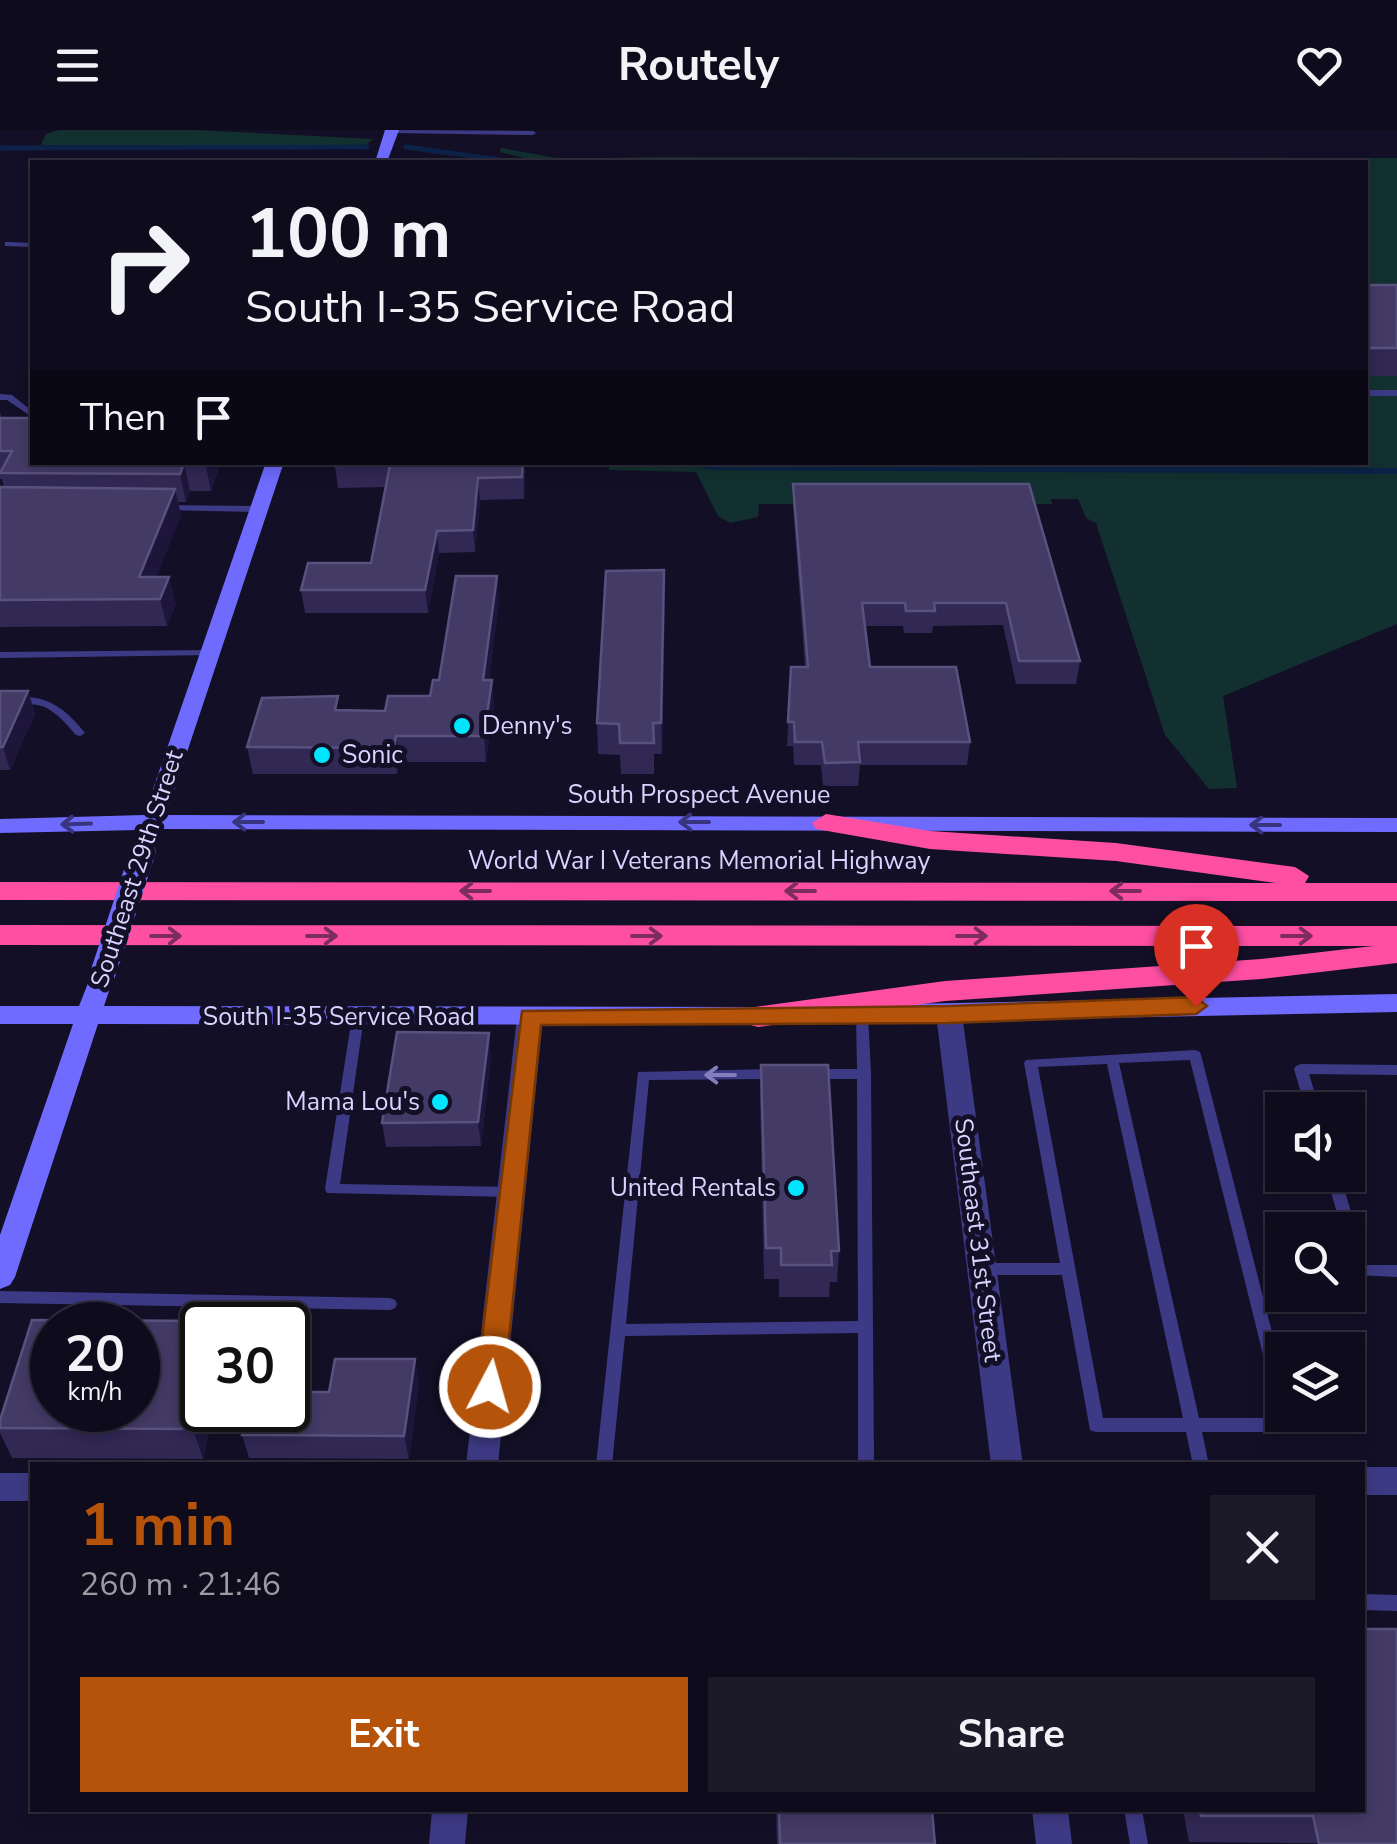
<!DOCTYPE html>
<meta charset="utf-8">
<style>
:root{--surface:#0e0b1c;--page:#1c1929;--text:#f1f3f6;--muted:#9b9ba3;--line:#2e2b3b;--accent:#b45309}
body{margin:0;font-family:"Nunito Sans",sans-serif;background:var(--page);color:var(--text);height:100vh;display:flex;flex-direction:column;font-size:38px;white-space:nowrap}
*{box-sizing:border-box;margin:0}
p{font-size:32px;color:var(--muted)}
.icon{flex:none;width:55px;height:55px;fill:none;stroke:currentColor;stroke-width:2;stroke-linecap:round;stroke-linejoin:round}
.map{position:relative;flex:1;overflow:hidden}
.drawer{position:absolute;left:30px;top:1332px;width:1335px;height:350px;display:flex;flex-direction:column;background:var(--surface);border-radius:0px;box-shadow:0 5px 15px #0003,0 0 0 2px var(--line)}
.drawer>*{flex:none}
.guide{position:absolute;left:30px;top:30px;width:1338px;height:305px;border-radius:0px;box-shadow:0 5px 15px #0003,0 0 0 2px var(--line);background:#0e0b1c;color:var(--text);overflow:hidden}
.fabs{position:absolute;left:1265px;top:962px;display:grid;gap:20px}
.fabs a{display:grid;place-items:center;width:100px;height:100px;border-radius:0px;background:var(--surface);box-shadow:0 5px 15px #0003,0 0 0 2px var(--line);font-size:50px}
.speed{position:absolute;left:30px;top:1172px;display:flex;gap:20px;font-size:50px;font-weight:700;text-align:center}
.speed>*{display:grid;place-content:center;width:130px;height:130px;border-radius:50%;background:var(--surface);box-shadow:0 5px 15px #0003,0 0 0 2px var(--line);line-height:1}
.speed small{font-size:25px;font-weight:400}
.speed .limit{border:5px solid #111;border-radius:15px;background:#fff;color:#111}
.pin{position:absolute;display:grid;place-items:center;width:85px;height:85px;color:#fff;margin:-102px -42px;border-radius:50% 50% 50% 0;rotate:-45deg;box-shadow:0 0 10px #0007}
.pin .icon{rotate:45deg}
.me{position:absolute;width:110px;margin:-55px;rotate:6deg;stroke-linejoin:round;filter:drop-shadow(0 0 8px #0008)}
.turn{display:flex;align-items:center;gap:35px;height:210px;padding:0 50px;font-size:45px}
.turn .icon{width:130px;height:130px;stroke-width:2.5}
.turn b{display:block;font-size:70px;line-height:85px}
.then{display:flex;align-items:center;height:95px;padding:0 50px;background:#0003;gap:20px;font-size:38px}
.round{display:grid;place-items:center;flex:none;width:105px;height:105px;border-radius:0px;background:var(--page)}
.summary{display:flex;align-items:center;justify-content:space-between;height:170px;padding:0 50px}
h1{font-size:60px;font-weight:700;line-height:75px;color:var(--accent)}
.primary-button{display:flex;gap:20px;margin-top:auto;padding:20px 50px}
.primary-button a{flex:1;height:115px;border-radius:0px;background:var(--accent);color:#fff;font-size:40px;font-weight:700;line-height:115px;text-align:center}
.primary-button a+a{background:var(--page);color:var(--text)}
header{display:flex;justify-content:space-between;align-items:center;height:130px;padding:0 50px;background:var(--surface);font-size:45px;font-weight:700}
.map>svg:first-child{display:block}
.green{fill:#12302f}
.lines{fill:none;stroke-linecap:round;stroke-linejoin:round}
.stream-far1{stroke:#0c2248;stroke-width:5}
.stream{stroke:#0c2248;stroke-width:6}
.lane{fill:#3d3a85;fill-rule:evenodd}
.street{fill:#3d3a85;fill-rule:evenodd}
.secondary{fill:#6f6bff;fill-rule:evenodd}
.highway{fill:#ff4fa3;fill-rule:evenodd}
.secondary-bridge{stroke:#6f6bff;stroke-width:25}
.wall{fill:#312854;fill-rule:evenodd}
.shaded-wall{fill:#1d163a}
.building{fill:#433a66;stroke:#5a527e;stroke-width:2.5;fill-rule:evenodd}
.oneway{stroke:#38347d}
.oneway2{stroke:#7d2c5e}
.oneway3{stroke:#837fbc}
.route{fill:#b45309;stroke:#753606;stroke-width:2.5}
.poi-dot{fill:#00e5ff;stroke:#130f26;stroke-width:4}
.labels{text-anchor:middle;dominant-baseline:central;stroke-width:10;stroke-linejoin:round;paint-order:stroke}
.poi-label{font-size:25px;fill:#d9d4ff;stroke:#130f26;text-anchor:start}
.street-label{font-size:25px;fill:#d9d4ff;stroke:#130f26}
</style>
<header><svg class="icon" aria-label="menu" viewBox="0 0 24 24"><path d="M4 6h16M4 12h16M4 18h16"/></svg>Routely<svg class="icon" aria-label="heart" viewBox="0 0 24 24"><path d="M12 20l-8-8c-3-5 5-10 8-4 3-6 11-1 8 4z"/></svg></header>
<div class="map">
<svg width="1397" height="1714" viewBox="0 0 1397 1714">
<rect width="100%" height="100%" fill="#130f26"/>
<g class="green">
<polygon points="59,0 195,0 373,9 366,15 41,15 46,4"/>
<polygon points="501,18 562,29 657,27 1397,28 1397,494 1223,566 1237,658 1209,659 1165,605 1096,393 1086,388 1078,369 1051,369 1052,374 759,374 758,387 730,393 718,386 696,342 609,340 608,333 1365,332 1365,32 540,32 500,22"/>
</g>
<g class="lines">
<g class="stream-far1">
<polyline points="406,17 516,32"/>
<polyline points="0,18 367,17"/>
</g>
<polyline class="stream" points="694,332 712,337 1397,341"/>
<g class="lane">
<polygon points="389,0 533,1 536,3 533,5 392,3"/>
<polygon points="8,112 32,113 32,117 5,116 5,112"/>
<rect x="1365" y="260" width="32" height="6"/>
<polygon points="0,264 12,265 32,281 32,287 7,270 0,270"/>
<polygon points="162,375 259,376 264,379 259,382 159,380 159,376"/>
<polygon points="210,520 215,523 214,525 0,528 0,522"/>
<path d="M 24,567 C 52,567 69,583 85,603 L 80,606 L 76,605 C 49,574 40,568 0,581 L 0,574 Z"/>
<polygon points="862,881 868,885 871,944 874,1335 858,1335 858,1203 625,1206 612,1335 596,1335 638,942 775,939 780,941 782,944 780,947 775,949 649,950 626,1194 858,1191 857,949 815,949 810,947 808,944 810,941 815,939 857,939 856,885"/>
<polygon points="358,883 364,887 340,1054 511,1057 516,1058 518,1062 516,1066 511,1067 327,1063 325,1059 352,887"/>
<path d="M 1195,920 L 1200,922 L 1201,925 L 1282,1241 L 1282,1276 L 1277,1274 L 1274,1269 L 1190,930 L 1119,933 L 1199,1288 L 1280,1288 L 1279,1285 L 1282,1280 L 1282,1285 L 1295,1285 L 1297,1295 L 1295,1300 L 1289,1302 L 1202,1302 L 1209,1335 L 1193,1335 L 1186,1302 L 1096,1302 L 1090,1300 L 1062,1145 L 984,1145 L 979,1143 L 977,1139 L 979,1135 L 984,1133 L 1060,1133 L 1024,933 L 1026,930 ZM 1107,934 L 1183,1288 L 1103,1288 L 1038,937 Z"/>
<polygon points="1301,934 1397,935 1397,945 1309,944 1320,980 1306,980 1294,939 1296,936"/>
<polygon points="1326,1045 1340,1045 1367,1135 1397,1135 1397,1147 1356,1145 1348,1119 1348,1100 1342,1100"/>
<polygon points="0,1161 390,1168 395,1170 397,1174 395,1178 390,1180 0,1173"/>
<polygon points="1362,1464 1397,1465 1397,1481 1362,1480"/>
<polygon points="1124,1680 1142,1680 1148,1714 1130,1714"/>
</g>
<g class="street">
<polygon points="949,875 962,884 1023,1335 991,1335 936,884"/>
<polygon points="530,878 543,887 498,1335 466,1335 517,887"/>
<rect x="1362" y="1337" width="35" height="28"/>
<rect x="0" y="1343" width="32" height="28"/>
<polygon points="432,1680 468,1680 465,1714 429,1714"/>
<polygon points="1032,1680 1068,1680 1072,1714 1036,1714"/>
</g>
<g class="secondary">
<polygon points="385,0 399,0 387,32 375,32"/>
<polygon points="266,332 284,332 166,685 1397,688 1397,702 162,699 157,708 141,708 139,700 0,703 0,689 144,685"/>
<polygon points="101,840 113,849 104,876 758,877 1397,864 1397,882 758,895 98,894 15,1147 10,1155 0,1159 0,1105 73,894 0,894 0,876 79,876 92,843"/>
</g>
<g class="highway">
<polygon points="826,684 930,701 1116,713 1295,737 1309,746 1305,753 1397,753 1397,771 0,770 0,752 1276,753 1116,731 930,719 816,699 812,693"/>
<polygon points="0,795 1397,796 1397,833 1261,849 945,871 758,897 747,894 743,886 747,878 945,851 1261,829 1373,816 0,815"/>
</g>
<polyline class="secondary-bridge" points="101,849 143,722"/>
</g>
<g class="wall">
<rect x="1365" y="155" width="32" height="91"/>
<polygon points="0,282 2,288 221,332 211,361 190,361 186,372 178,372 181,385 156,447 176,474 167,496 0,497 0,357 4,357 2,349 0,349"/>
<polygon points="336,332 525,340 524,369 480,370 475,422 439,423 428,483 305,483 301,460 371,433 386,357 338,358 335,336"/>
<polygon points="793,354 1029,354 1080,531 1076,554 1016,554 1003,495 933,496 932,503 904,503 903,496 865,496 870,537 970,612 967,635 860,635 858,656 823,656 821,635 794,635 793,616 787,616 791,537 805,537 793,376"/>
<polygon points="497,446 499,471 489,550 494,576 486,632 400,632 397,644 253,644 247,617 341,580 385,581 430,566"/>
<polygon points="665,470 662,624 654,624 654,644 621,644 620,625 598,624 597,593"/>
<polygon points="0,561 28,561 35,584 10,640 0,640"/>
<polygon points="491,927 481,1016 386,1017 382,993"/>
<polygon points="761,935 839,1121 837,1152 830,1152 829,1167 779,1167 779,1149 764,1149 760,966"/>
<path d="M 32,1190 L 218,1191 L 219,1195 L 202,1195 L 202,1280 L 214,1280 L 203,1329 L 12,1328 L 0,1303 L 0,1290 ZM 52,1195 L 138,1195 L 138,1280 L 52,1280 Z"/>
<polygon points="419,1252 409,1329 249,1328 242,1305 329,1262"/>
<polygon points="776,1680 932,1680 935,1714 777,1714"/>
<polygon points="1183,1680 1362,1680 1397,1714 1189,1712"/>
</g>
<g class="shaded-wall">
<polygon points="205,332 221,332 211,361"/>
<polygon points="523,332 524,332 525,340 524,369"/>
<polygon points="184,333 190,361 186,372 180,344"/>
<polygon points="478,348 480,370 475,422 473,400"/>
<polygon points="175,359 181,385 148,469 139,447"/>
<polygon points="437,401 439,423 428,483 425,460"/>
<polygon points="664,440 665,470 662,624 661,593"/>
<polygon points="497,446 499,471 486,576 483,550"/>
<polygon points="169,447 176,474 167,496 160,469"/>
<polygon points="492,550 494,576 486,632 484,606"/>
<polygon points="28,561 35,584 10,640 3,617"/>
<polygon points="396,606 400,632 397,644 394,618"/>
<polygon points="489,903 491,927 481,1016 478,992"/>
<polygon points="415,1229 419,1252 409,1329 404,1306"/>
<polygon points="202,1258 202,1280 214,1280 203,1329 193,1299"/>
</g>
<g class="building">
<rect x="1365" y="155" width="32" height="63"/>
<polygon points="0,288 32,288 32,332 205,332 184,333 180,344 0,343 12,321 0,321"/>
<polygon points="336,332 523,332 522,347 478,348 473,400 437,401 425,460 301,460 308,433 371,433 390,335 335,336"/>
<polygon points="793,354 1029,354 1080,531 1019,531 1006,473 934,473 935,481 906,481 905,473 862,473 870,537 956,537 970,612 858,612 860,632 825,633 822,612 795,612 794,592 788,592 791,537 808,537"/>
<polygon points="0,357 175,359 139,447 169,447 160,469 0,470"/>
<polygon points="664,440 661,593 653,593 654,613 620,613 619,594 597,593 606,441"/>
<polygon points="456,446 497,446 483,550 492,550 484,606 396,606 394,618 247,617 262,568 338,566 335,580 385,581 388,566 430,566 433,550 439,550"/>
<polygon points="0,561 28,561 3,617 0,617"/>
<polygon points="397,902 489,903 478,992 382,993"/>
<polygon points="761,935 828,935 839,1121 831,1121 832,1135 781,1135 781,1118 766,1118"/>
<path d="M 32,1190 L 218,1191 L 217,1195 L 202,1195 L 202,1258 L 193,1299 L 0,1298 L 0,1290 ZM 52,1195 L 138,1195 L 138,1280 L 52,1280 Z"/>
<polygon points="335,1229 415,1229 404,1306 242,1305 247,1280 288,1280 288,1262 329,1262"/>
<polygon points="1362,1499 1397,1499 1397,1714 1319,1714 1313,1686 1201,1686 1200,1680 1362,1680"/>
<polygon points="779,1680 932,1680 935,1714 780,1714"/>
</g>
<defs><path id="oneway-shaft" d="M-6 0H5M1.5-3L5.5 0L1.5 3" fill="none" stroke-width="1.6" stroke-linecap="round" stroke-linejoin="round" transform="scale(2.5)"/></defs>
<g class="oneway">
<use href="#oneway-shaft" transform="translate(248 692) rotate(-180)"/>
<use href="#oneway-shaft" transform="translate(694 692) rotate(-180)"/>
<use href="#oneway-shaft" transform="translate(76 694) rotate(178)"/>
<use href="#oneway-shaft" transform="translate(1265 695) rotate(-180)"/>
</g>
<g class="oneway2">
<use href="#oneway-shaft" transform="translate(475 761) rotate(-180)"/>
<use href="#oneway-shaft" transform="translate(800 761) rotate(-180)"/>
<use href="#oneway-shaft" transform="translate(1125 761) rotate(-180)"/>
<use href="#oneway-shaft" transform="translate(166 806)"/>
<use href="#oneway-shaft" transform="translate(322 806)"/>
<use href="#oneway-shaft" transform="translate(647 806)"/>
<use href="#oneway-shaft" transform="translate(972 806)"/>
<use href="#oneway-shaft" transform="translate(1297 806)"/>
</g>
<use class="oneway3" href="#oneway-shaft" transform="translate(720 945) rotate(180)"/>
<polygon class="route" points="1196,867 1207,876 1196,884 949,893 541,895 504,1257 500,1265 480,1265 476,1257 522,881 949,876"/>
<g class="poi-dot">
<circle cx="462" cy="596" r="10"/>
<circle cx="322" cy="625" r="10"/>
<circle cx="440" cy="972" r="10"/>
<circle cx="796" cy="1058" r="10"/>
</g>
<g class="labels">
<g class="poi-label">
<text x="482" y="596">Denny's</text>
<text x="342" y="625">Sonic</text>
<text x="420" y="972" text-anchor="end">Mama Lou's</text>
<text x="776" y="1058" text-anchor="end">United Rentals</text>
</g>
<g class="street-label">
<text x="699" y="665">South Prospect Avenue</text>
<text x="699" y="731">World War I Veterans Memorial Highway</text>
<text transform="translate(137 739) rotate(-72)">Southeast 29th Street</text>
<text x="339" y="887">South I-35 Service Road</text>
<text transform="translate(978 1110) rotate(83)">Southeast 31st Street</text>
</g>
</g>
</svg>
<div class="fabs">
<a><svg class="icon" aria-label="sound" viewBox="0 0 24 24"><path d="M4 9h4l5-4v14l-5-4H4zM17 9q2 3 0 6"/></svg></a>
<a><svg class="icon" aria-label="search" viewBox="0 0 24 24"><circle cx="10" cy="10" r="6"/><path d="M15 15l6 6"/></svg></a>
<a><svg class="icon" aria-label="layers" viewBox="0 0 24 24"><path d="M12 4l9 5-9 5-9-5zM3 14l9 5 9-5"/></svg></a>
</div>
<div class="speed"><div>20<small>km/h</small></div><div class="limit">30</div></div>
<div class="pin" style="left:1196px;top:876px;background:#d93025"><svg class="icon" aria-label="arrive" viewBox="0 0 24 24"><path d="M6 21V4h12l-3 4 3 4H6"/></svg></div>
<svg class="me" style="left:490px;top:1257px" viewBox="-20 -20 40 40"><circle r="17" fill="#b45309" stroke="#fff" stroke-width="3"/><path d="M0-11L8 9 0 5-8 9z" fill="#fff"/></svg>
<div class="guide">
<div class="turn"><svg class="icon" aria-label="right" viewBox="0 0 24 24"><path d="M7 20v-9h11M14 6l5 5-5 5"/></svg><div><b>100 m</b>South I-35 Service Road</div></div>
<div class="then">Then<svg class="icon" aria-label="arrive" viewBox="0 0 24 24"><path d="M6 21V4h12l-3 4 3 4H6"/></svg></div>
</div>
<section class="drawer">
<div class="summary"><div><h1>1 min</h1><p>260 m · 21:46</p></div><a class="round"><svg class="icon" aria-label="close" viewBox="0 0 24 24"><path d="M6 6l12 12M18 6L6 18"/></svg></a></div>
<div class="primary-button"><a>Exit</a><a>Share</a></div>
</section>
</div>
